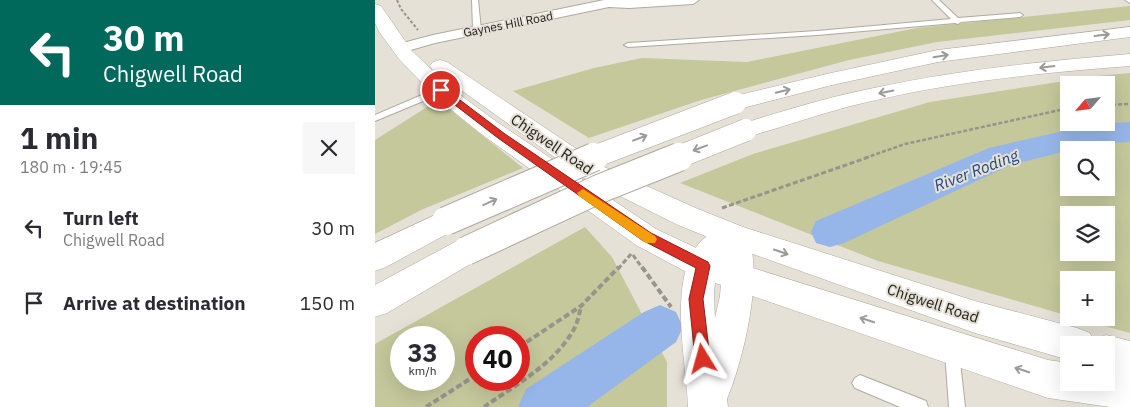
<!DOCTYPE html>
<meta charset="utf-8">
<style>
:root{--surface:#fff;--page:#f7f7f7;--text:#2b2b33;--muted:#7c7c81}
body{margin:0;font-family:"IBM Plex Sans",sans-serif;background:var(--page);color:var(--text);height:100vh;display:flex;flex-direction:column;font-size:19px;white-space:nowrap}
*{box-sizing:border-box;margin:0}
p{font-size:16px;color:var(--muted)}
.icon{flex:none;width:28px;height:28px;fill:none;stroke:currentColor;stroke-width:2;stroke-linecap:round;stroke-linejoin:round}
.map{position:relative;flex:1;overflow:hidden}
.drawer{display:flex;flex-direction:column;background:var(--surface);width:375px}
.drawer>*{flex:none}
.banner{background:#00695c;color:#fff;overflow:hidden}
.needle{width:32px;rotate:242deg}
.tools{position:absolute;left:685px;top:76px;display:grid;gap:10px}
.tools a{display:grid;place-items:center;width:55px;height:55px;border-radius:0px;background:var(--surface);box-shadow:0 5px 20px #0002;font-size:25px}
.speed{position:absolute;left:15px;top:326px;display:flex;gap:10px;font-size:25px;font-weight:700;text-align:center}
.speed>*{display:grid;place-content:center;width:65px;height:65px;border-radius:50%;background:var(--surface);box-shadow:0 5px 20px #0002;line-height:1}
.speed small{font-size:12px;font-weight:400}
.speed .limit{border:8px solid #d22;background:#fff;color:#111}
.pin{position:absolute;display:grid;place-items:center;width:42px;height:42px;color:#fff;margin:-21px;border:2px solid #fff;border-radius:50%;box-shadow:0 1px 5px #0007}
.me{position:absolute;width:55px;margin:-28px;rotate:352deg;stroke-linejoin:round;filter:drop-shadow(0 0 4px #0008)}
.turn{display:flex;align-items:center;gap:18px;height:105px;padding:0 20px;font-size:22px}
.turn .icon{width:65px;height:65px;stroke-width:2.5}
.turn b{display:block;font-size:35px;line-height:42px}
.round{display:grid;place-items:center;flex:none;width:52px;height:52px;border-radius:0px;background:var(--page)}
.head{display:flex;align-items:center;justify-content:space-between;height:85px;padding:0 20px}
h1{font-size:30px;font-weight:700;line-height:38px}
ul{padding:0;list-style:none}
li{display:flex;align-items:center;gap:15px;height:75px;padding:0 20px}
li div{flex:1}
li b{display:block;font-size:19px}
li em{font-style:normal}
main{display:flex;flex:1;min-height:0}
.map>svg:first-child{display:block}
.green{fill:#c4c89b;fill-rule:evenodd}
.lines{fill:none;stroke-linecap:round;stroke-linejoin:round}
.river{fill:#96b5e8;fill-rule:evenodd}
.lane-casing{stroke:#afaaa0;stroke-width:2}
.street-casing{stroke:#afaaa0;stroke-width:2}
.secondary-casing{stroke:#afaaa0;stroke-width:1}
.primary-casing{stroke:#afaaa0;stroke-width:1}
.highway-casing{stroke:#afaaa0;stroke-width:1}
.path-far3{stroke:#98948c;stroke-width:2;stroke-dasharray:3 2;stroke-linecap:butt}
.path-far2{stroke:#98948c;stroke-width:2.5;stroke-dasharray:4 2;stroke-linecap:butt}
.path-far1{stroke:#98948c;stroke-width:3;stroke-dasharray:5 2.5;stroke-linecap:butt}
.path{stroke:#98948c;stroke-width:4;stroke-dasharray:6 3;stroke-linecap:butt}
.lane{fill:#fff;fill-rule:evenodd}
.street{fill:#fff;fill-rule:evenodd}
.secondary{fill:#fff;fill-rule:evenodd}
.primary{fill:#fff;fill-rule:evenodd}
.highway{fill:#fff;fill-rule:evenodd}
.highway-bridge-far1-casing{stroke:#afaaa0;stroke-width:23;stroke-linecap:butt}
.highway-bridge-casing{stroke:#afaaa0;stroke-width:30;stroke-linecap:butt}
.highway-bridge-far1{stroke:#fff;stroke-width:22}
.highway-bridge{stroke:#fff;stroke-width:28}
.oneway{stroke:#9c9b99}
.route{fill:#d93025;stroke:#8d1f18}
.slow{fill:#f59e0b}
.labels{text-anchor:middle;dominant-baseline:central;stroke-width:4;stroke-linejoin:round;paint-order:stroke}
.far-street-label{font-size:12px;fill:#22201c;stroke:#e6e1d6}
.street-label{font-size:15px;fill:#22201c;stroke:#e6e1d6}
.water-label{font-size:16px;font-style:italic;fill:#224683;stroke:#e6e1d6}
</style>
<main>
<section class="drawer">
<div class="banner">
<div class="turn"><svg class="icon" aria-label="left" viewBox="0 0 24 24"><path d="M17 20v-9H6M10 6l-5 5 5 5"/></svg><div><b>30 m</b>Chigwell Road</div></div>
</div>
<div class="head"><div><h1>1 min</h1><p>180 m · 19:45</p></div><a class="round"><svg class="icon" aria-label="close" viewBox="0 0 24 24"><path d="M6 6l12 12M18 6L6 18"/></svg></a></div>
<ul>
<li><svg class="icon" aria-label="left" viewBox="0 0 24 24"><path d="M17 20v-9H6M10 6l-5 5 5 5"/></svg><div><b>Turn left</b><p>Chigwell Road</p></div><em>30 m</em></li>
<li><svg class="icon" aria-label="arrive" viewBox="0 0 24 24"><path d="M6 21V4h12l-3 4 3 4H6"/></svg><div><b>Arrive at destination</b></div><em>150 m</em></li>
</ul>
</section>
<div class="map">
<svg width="755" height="407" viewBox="0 0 755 407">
<rect width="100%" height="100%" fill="#e6e1d6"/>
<g class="green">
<polygon points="755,6 755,20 562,42 474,60 326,100 214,138 138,91 219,68 267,58 372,62 542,28"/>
<path d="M 755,73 L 755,333 L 700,318 L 731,318 L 731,280 L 694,280 L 694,316 L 503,261 L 305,183 L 378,154 L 555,102 L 722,76 ZM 694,85 L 731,85 L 731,122 L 694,122 ZM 694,150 L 731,150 L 731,188 L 694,188 ZM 694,215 L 731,215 L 731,252 L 694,252 Z"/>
<polygon points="68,104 148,168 46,210 0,234 0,140 52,107"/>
<path d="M 210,227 L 237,257 L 292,362 L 292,407 L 0,407 L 0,344 ZM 26,338 L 69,338 L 69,380 L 26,380 ZM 101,338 L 144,338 L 144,380 L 101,380 Z"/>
</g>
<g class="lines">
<g class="river">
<polygon points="755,122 755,142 719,144 636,165 469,243 455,247 441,243 436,232 441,221 614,148 719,124"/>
<polygon points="285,305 301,312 308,327 301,342 212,407 143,407 151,389 269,312"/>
</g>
<defs>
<g id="lane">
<polygon points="97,0 103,0 106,30 102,32 98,30"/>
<polygon points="557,0 564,0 583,18 645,13 648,15 645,17 586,22 583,24 580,23 442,35 253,47 249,45 253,43 442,31 576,19"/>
<polygon points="750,0 755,0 755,3"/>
<polygon points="60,63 67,65 64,74 77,85 77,89 0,121 0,115 68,86 56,74"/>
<polygon points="577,345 582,347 584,352 590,407 574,407 570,352 572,347"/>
<polygon points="485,375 551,401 553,407 525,407 480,388 477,383 480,378"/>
</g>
<polygon id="street" points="229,0 324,0 318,4 254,8 234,7 60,43 25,53 20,51 17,48 20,45 58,35"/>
<path id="secondary" d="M 360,224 L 370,228 C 391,268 369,358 352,399 L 353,407 L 313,407 C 312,362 289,268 332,236 C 340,231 351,227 360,224 ZM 348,260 L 345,296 L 340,318 C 339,299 337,277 348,260 Z"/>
<polygon id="primary" points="0,4 6,6 37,51 77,89 122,122 281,229 336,255 673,360 694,363 694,382 731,382 731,345 694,345 694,360 600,333 350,244 303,225 209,178 58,70 55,66 58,62 65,60 72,62 227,166 323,209 368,227 600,301 702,328 715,333 718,341 731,335 755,341 755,407 735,407 673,398 317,275 261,245 105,133 62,98 24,59 5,33 0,23"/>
<g id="highway">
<polygon points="755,27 755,37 563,62 457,85 360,110 352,108 349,103 352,98 360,96 456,73 563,50"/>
<path d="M 755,54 L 755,66 C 664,73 573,82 484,104 C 446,113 409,127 371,137 L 363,135 L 359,130 L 363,125 C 408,111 453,97 499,88 C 583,70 669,61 755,54 Z"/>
<polygon points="71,210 81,213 85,221 81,229 11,267 0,271 0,243"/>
<polygon points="91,238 102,242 106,251 102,260 12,313 0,317 0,285 80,242"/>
</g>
</defs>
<use href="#lane" class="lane-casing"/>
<use href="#street" class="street-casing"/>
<use href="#secondary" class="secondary-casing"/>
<use href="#primary" class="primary-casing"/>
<use href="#highway" class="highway-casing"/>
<polyline class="path-far3" points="22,0 26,9 43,30"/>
<g class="path-far2">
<polyline points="731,105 755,104"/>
<polyline points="490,158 530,144 694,108"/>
</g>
<g class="path-far1">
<polyline points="347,208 494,157"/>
<polyline points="258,255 268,269"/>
<polyline points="243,269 256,254"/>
</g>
<g class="path">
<polyline points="267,267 296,307"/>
<polyline points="144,347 206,306 244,267"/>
<polyline points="51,407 101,375"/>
<path d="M 109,407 C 140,385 180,364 199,329 C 203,322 204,314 206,307"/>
</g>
<use href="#lane" class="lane"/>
<use href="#street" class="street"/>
<use href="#secondary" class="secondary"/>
<use href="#primary" class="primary"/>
<use href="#highway" class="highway"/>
<defs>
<g id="highway-bridge-far1">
<polyline points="216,158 360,103"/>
<polyline points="301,158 371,130"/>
</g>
<g id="highway-bridge">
<polyline points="71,221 219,157"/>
<polyline points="91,251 224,189 304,157"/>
</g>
</defs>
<use href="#highway-bridge-far1" class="highway-bridge-far1-casing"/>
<use href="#highway-bridge" class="highway-bridge-casing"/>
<use href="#highway-bridge-far1" class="highway-bridge-far1"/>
<use href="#highway-bridge" class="highway-bridge"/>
</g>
<defs><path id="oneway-shaft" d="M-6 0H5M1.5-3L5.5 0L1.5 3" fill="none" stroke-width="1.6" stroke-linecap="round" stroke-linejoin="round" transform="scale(1.25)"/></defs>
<g class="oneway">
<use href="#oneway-shaft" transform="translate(727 35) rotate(-7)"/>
<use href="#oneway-shaft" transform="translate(566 56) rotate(-9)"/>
<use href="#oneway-shaft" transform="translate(672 67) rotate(173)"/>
<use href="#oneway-shaft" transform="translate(408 91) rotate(-14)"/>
<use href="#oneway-shaft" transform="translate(511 92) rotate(169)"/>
<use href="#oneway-shaft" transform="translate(265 138) rotate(-21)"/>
<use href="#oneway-shaft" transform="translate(325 148) rotate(159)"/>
<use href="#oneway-shaft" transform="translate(115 202) rotate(-24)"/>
<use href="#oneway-shaft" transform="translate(406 252) rotate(19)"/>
<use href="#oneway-shaft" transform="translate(492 320) rotate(-162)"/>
<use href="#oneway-shaft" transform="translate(647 370) rotate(-162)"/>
</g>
<polygon class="route" points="63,88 69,88 130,134 276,233 333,262 335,266 328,299 335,359 333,364 328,366 322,364 320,359 314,299 321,268 267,240 123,138 63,92"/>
<polygon class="slow" points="208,189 280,236 282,239 280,243 271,243 204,196 202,193"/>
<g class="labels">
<g class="far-street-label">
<text transform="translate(133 24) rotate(-11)">Gaynes Hill Road</text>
</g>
<g class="street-label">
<text transform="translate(177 144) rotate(34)">Chigwell Road</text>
<text transform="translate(558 303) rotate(18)">Chigwell Road</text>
</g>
<g class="water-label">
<text transform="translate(601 170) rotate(-21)">River Roding</text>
</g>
</g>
</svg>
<div class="tools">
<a><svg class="needle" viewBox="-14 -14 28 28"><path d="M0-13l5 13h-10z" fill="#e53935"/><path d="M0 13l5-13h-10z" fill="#7c7c81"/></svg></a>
<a><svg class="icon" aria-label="search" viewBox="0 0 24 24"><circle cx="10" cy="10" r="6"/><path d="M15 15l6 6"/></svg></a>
<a><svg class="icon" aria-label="layers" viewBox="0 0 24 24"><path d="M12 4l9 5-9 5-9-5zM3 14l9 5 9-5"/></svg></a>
<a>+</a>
<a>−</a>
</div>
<div class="speed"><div>33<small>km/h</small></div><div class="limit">40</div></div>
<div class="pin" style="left:66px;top:90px;background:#d93025"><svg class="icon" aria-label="arrive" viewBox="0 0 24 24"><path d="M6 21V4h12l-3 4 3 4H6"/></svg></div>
<svg class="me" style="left:328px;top:359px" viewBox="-20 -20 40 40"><path d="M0-17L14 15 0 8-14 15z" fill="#d93025" stroke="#fff" stroke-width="4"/></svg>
</div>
</main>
